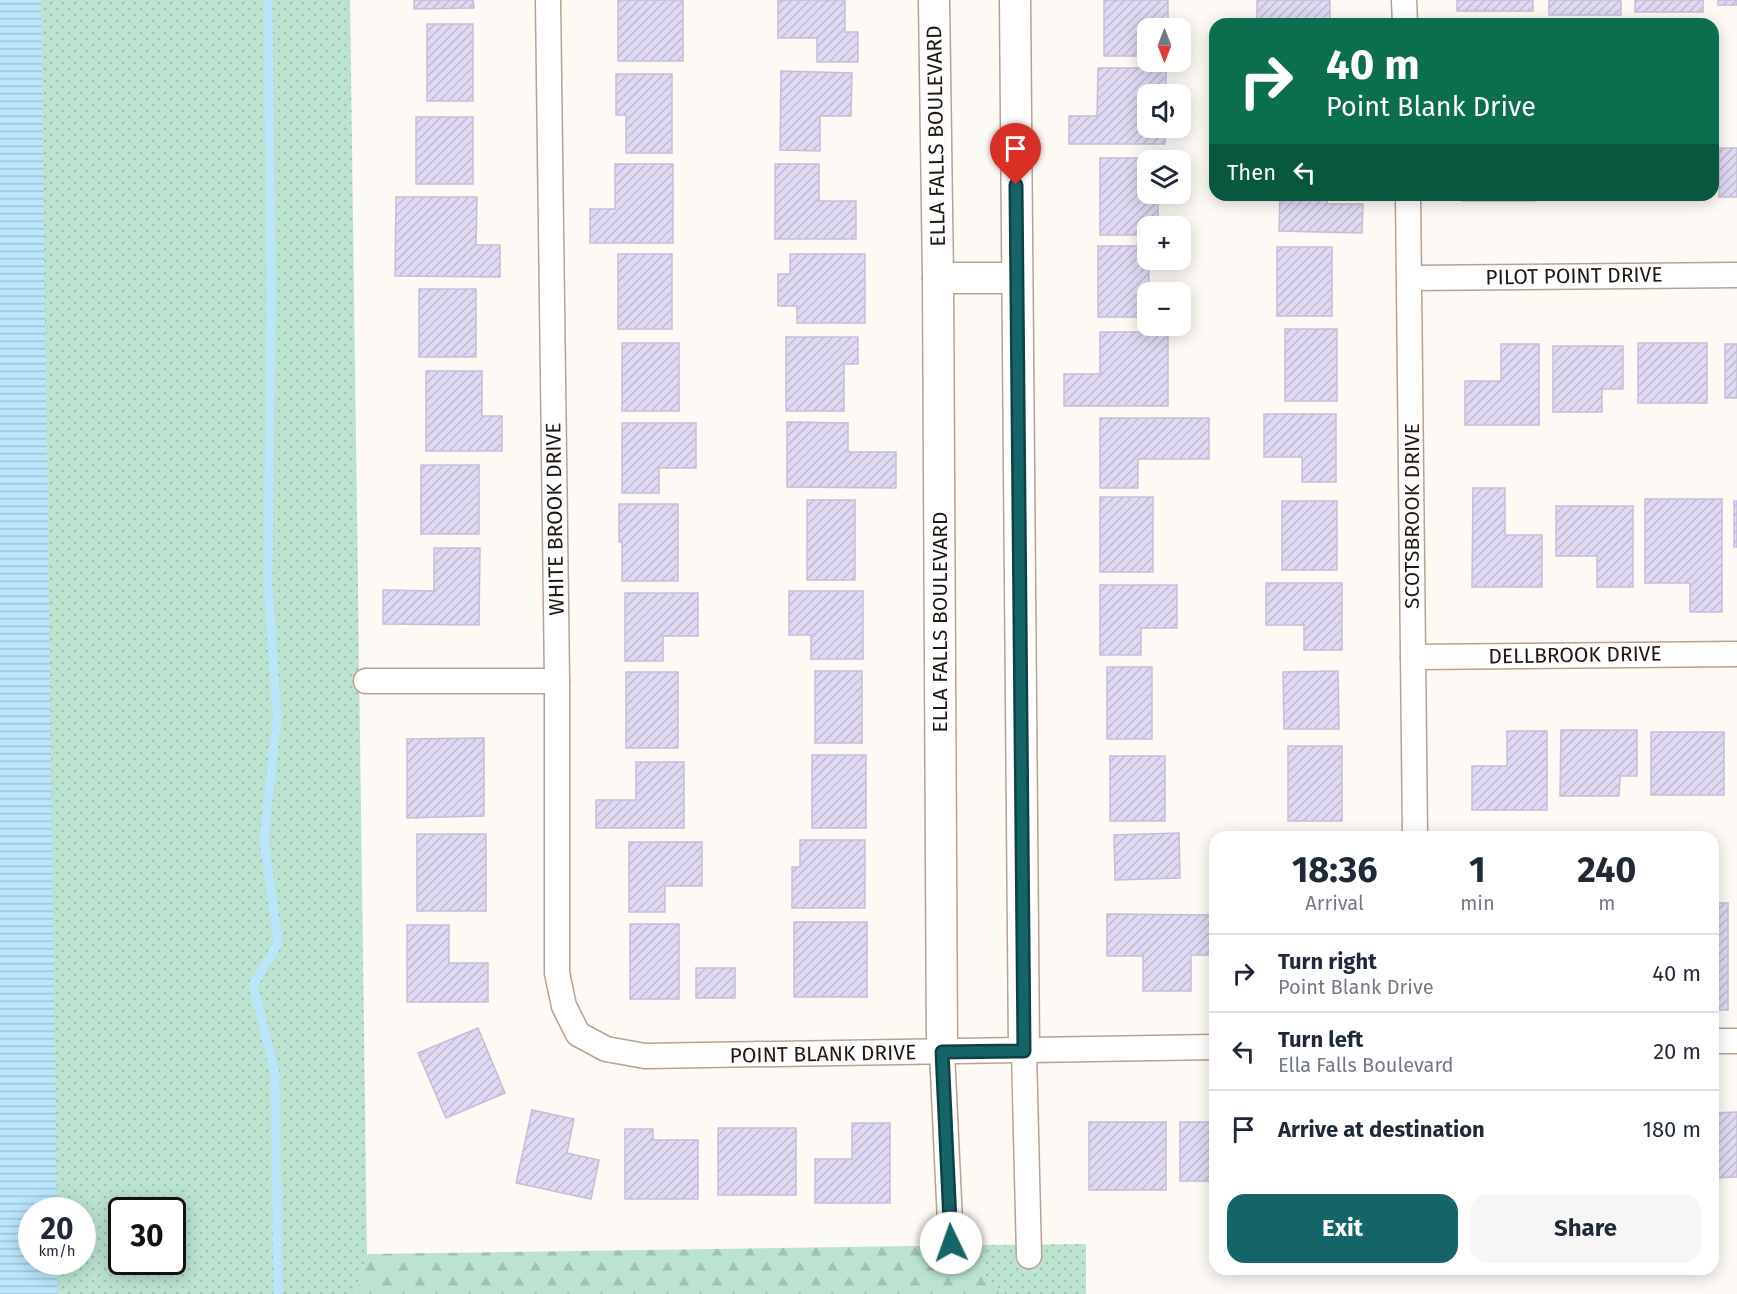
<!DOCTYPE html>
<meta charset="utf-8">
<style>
:root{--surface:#fff;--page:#f6f6f7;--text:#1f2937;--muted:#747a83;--line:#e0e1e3;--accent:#156468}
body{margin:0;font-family:"Fira Sans",sans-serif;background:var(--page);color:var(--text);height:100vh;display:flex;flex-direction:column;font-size:22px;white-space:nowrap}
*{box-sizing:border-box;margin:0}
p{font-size:20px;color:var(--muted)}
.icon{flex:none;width:33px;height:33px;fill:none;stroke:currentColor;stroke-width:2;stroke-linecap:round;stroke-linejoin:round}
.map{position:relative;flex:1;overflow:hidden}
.details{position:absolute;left:1209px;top:831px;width:510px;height:444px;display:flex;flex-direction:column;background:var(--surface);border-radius:18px;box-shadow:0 3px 15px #0003}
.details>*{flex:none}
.hud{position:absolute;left:1209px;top:18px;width:510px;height:183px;border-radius:18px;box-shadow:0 3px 15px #0003;background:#0b6e4f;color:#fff;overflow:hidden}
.needle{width:39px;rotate:180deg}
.buttons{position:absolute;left:1137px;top:18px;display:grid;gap:12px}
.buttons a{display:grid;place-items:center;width:54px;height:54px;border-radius:12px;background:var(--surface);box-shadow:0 3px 15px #0003;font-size:30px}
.speed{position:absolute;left:18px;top:1197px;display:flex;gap:12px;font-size:30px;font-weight:700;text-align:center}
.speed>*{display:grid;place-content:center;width:78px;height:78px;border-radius:50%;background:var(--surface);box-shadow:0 3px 15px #0003;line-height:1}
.speed small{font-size:15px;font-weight:400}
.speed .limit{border:3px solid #111;border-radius:9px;background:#fff;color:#111}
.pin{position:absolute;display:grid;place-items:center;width:51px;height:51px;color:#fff;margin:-62px -26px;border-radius:50% 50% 50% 0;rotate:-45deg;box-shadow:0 0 6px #0007}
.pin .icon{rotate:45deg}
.me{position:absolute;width:66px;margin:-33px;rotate:357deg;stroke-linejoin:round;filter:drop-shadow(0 0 4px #0008)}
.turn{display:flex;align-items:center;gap:21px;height:126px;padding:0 18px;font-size:27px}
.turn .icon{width:78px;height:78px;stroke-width:2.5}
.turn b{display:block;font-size:42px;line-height:51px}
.then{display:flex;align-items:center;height:57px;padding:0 18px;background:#0003;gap:12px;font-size:22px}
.eta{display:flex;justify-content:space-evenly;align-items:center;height:102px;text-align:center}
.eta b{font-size:36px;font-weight:700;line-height:42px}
.action{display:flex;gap:12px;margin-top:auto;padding:12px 18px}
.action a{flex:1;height:69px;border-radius:18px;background:var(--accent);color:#fff;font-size:24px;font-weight:700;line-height:69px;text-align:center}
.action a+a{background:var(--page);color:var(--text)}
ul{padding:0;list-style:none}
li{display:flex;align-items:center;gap:18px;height:78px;padding:0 18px;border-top:2px solid var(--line)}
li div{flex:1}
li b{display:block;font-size:22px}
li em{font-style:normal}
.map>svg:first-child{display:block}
.grass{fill:url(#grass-dots);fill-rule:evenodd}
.forest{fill:url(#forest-firs)}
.water{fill:url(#water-rules)}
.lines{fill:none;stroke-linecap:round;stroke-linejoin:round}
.stream{stroke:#bae5fa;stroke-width:9}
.building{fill:url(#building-hatch);stroke:#c4bed7;stroke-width:1.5}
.minor-casing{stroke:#b7a28f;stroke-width:27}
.tertiary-casing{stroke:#b7a28f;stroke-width:33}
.minor{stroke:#fff;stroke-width:24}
.tertiary{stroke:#fff;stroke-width:30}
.route-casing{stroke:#0e4144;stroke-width:15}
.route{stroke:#156468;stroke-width:10}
.labels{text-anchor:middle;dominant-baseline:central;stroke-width:4.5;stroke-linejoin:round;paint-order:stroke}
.street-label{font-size:21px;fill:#201912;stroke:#fff}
</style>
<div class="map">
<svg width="1737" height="1294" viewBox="0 0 1737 1294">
<defs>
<pattern id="grass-dots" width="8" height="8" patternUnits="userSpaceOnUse" patternTransform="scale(1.5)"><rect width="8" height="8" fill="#bbe3cf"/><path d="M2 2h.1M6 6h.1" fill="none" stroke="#a0c2b1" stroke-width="1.8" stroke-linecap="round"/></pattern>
<pattern id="forest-firs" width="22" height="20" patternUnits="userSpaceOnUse" patternTransform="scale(1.5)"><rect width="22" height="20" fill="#bbe3cf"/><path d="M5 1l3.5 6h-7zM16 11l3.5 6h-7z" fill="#a0c2b1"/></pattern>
<pattern id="water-rules" width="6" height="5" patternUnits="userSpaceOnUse" patternTransform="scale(1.5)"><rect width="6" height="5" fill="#bae5fa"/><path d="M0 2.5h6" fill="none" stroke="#a0c4d5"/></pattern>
<pattern id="building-hatch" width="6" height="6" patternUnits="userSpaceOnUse" patternTransform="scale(1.5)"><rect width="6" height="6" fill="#e0d9f3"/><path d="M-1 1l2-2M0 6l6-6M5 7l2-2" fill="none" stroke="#c0bacf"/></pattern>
</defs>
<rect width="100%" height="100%" fill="#fdf9f5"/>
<g class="grass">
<path d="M 0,0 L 350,0 L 367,1254 L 355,1294 L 0,1294 ZM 32,1210 L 82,1210 L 82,1262 L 32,1262 ZM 122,1210 L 172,1210 L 172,1262 L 122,1262 Z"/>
<polygon points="1086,1244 1086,1294 1005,1294 982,1274 980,1245"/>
</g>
<polygon class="forest" points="980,1245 982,1274 1005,1294 355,1294 367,1254"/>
<polygon class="water" points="0,0 41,0 57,1210 32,1210 32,1262 57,1262 58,1294 0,1294"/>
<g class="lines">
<polyline class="stream" points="268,0 271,293 268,585 277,717 264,839 278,943 253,985 275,1073 278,1294"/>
</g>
<g class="building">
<polygon points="414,0 473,0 474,8 414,9"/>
<rect x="618" y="0" width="65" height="61"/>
<polygon points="778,0 845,0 845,32 858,32 858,62 817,62 817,38 778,38"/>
<polygon points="1104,0 1168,0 1168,28 1148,28 1148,56 1104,56"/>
<rect x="1257" y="0" width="73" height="24"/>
<rect x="1457" y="0" width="76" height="11"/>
<rect x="1549" y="0" width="72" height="15"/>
<rect x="1635" y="0" width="68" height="12"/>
<rect x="1718" y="0" width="19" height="5"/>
<rect x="427" y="24" width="46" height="77"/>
<polygon points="1098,68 1166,68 1166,94 1148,94 1148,128 1165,128 1165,144 1069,144 1069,116 1097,116"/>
<polygon points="781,71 852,73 851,116 820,116 820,151 780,150"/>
<polygon points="616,74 672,74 672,153 626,153 626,115 616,115"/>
<rect x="416" y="117" width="57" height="67"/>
<rect x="1719" y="148" width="18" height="49"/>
<polygon points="1100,158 1158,158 1158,160 1148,160 1148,194 1158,194 1158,226 1148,226 1148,235 1100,235"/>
<polygon points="615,164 673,164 673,243 590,243 590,209 615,209"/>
<polygon points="775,164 819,164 819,201 856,201 856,239 775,239"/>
<polygon points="1280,195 1328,195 1327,204 1363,204 1362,233 1279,231"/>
<rect x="1462" y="195" width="73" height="6"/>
<rect x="1552" y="195" width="70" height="2"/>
<rect x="1635" y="195" width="74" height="2"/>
<polygon points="396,197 477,197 476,245 500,245 500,277 395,276"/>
<polygon points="1098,246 1148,246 1148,260 1149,260 1148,317 1098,317"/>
<rect x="1277" y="247" width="55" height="69"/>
<rect x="618" y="254" width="54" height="75"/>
<polygon points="790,254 865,254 865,323 797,323 797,306 778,306 778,274 790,274"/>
<rect x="419" y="289" width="57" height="68"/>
<rect x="1285" y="329" width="52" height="72"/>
<polygon points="1100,332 1168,332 1168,406 1064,406 1064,374 1100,374"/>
<polygon points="786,337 858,337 858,364 844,364 844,411 786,411"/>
<rect x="622" y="343" width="57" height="68"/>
<rect x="1638" y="343" width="69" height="60"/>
<polygon points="1501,344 1539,344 1539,425 1465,425 1465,381 1501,381"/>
<rect x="1725" y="344" width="12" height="54"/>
<polygon points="1553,346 1623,346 1623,389 1602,389 1602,412 1553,412"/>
<polygon points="426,371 482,371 482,416 502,416 502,451 426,451"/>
<polygon points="1264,414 1336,414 1336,482 1302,482 1302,457 1264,457"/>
<polygon points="1100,418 1209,418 1209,459 1138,459 1138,488 1100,488"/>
<polygon points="787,422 848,423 848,452 896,452 896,488 787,487"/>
<polygon points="622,423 696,423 696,468 659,468 659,493 622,493"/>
<rect x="421" y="465" width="58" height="69"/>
<polygon points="1473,488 1505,488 1505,535 1542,535 1542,587 1472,587"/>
<rect x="1100" y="497" width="53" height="75"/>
<polygon points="1645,499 1722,499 1722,612 1690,612 1690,583 1645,583"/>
<rect x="807" y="500" width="48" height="80"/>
<rect x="1282" y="501" width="55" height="69"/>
<rect x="1734" y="501" width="3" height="46"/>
<polygon points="619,504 678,504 678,581 622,581 622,542 619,542"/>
<polygon points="1556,506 1633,506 1633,587 1597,587 1597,556 1556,556"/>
<polygon points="434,548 480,548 479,625 383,624 383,590 434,591"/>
<polygon points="1266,583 1342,583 1342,650 1304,650 1304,625 1266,625"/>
<polygon points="1100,585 1177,585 1177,628 1141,628 1141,655 1100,655"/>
<polygon points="789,591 863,591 863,659 811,659 811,635 789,635"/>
<polygon points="625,593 698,593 698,636 663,636 663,661 625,661"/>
<rect x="1107" y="667" width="45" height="72"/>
<rect x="815" y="671" width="47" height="72"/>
<polygon points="1338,671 1339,729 1284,729 1283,672"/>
<rect x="626" y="672" width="52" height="76"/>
<polygon points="1561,730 1637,730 1637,776 1620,776 1619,796 1560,796"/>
<polygon points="1507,731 1547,731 1547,810 1472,810 1472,766 1507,766"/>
<rect x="1651" y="732" width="73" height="63"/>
<polygon points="484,738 484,816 407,818 407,739"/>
<rect x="1288" y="746" width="54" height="75"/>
<rect x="812" y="755" width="54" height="73"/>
<rect x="1110" y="756" width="55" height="65"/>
<polygon points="636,762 684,762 684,828 596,828 596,800 636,800"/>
<polygon points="1179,833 1180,878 1115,880 1114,835"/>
<rect x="417" y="834" width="69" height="77"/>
<rect x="1269" y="834" width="85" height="3"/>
<polygon points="800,840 865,840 865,908 792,908 792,867 800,867"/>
<polygon points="629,842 702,842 702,886 665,886 665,912 629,912"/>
<rect x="1713" y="903" width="15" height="107"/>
<polygon points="1107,914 1215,915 1215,955 1191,955 1191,991 1143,991 1143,956 1107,956"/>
<rect x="794" y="922" width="73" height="75"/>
<rect x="630" y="924" width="49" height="75"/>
<polygon points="407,925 449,925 449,963 488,963 488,1002 407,1002"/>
<rect x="696" y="968" width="39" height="30"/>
<polygon points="478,1028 505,1093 446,1118 418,1053"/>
<polygon points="532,1110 574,1119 567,1153 599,1160 591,1199 516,1183"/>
<polygon points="1737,1112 1737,1177 1713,1178 1713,1113"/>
<rect x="1089" y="1122" width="77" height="68"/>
<rect x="1180" y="1122" width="35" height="59"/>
<polygon points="852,1123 890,1123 890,1203 815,1203 815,1159 852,1159"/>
<rect x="718" y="1128" width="78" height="67"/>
<polygon points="625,1129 653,1129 653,1140 698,1140 698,1199 625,1199"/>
</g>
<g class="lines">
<defs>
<g id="minor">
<polyline points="548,0 557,681 557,973 564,1006 578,1034 606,1049 645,1056 1215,1047"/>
<polyline points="1404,0 1405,24"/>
<polyline points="1408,195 1415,837"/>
<polyline points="1410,278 1737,275"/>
<polyline points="1413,657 1737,654"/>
<polyline points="366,681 557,681"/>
<polyline points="1713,1041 1737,1041"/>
<polyline points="1024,1051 1029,1256"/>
<polyline points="942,1052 951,1243"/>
</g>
<g id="tertiary">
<polyline points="934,0 938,278 942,1052"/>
<polyline points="1015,0 1024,1051"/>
<polyline points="938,278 1017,278"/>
</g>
</defs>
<use href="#minor" class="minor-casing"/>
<use href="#tertiary" class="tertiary-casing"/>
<use href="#minor" class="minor"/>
<use href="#tertiary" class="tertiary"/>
</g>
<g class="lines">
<defs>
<polyline id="route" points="951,1243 942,1052 1024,1051 1016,185"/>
</defs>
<use href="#route" class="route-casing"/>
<use href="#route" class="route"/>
</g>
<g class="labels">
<g class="street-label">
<text transform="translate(936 136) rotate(-91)">ELLA FALLS BOULEVARD</text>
<text transform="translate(1574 276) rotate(-1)">PILOT POINT DRIVE</text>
<text transform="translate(1412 516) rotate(-90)">SCOTSBROOK DRIVE</text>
<text transform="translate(555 519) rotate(-91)">WHITE BROOK DRIVE</text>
<text transform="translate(940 622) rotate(-90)">ELLA FALLS BOULEVARD</text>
<text transform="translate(1575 655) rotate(-1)">DELLBROOK DRIVE</text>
<text transform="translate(823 1054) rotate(-1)">POINT BLANK DRIVE</text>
</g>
</g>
</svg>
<div class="buttons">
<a><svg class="needle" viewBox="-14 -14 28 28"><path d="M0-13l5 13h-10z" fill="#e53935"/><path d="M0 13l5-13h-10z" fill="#747a83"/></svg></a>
<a><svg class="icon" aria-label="sound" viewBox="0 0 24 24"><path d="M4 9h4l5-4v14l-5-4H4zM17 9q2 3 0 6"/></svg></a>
<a><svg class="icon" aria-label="layers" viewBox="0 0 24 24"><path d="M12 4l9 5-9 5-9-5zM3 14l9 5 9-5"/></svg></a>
<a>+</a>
<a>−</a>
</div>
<div class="speed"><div>20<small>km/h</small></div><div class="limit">30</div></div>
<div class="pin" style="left:1016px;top:185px;background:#d93025"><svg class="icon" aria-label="arrive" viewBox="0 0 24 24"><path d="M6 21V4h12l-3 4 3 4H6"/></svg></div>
<svg class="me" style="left:951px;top:1243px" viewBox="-20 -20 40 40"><circle r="19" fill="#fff"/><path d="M0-13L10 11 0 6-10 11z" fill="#156468"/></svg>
<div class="hud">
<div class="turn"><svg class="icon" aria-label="right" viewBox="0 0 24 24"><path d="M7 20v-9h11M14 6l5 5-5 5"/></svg><div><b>40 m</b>Point Blank Drive</div></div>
<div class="then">Then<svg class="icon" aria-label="left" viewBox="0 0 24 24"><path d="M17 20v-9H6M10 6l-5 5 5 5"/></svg></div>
</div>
<section class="details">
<div class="eta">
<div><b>18:36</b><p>Arrival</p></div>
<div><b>1</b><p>min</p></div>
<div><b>240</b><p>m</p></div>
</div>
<ul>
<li><svg class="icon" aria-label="right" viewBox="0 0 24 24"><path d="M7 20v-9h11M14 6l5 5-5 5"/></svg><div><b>Turn right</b><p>Point Blank Drive</p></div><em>40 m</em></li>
<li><svg class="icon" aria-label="left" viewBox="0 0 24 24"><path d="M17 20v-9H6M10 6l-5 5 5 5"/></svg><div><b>Turn left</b><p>Ella Falls Boulevard</p></div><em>20 m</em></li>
<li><svg class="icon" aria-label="arrive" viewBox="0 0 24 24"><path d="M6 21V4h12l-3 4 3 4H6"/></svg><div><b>Arrive at destination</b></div><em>180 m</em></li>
</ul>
<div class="action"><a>Exit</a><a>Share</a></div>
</section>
</div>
